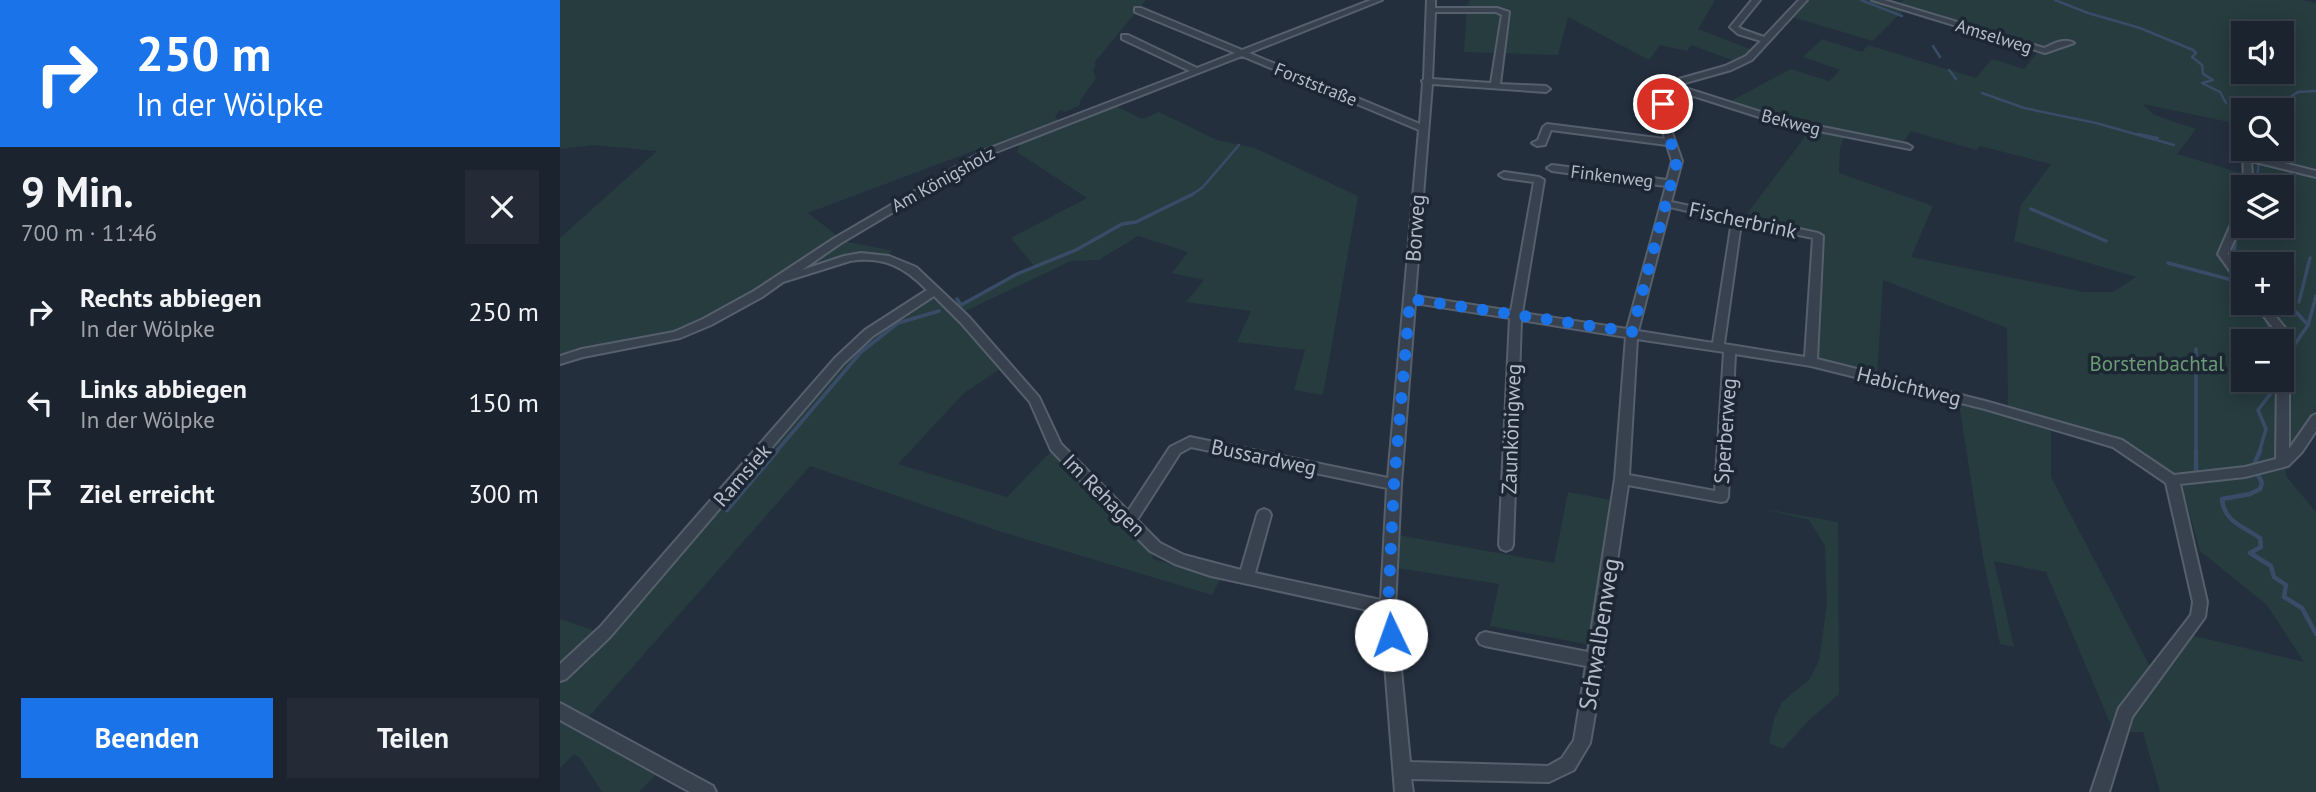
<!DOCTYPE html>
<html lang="de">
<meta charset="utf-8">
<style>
:root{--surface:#1b232e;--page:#242b36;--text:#f1f3f6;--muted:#a0a4aa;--line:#39404a;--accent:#1a73e8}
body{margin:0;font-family:"PT Sans",sans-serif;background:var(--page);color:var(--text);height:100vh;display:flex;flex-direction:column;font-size:26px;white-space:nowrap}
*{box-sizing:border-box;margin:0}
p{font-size:23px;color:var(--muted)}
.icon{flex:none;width:38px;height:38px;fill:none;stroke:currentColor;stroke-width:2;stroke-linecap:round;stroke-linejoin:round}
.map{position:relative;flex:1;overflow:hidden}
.side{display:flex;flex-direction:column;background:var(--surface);width:560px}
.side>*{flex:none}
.guide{background:#1a73e8;color:#fff;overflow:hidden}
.buttons{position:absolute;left:1671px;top:21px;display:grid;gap:14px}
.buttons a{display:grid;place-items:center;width:63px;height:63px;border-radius:0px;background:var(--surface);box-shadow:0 4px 18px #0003,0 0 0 2px var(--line);font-size:35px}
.pin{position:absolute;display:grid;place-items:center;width:60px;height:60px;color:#fff;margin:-30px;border:4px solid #fff;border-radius:50%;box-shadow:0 2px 7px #0007}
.me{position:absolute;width:77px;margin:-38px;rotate:357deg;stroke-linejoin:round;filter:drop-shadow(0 0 5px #0008)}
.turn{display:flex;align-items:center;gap:24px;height:147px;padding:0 21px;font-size:32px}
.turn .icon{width:91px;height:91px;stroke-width:2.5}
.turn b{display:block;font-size:49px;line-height:60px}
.round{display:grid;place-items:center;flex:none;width:74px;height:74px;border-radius:0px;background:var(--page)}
.summary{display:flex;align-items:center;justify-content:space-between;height:119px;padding:0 21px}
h1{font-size:42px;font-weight:700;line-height:52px}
.cta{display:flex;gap:14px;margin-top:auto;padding:14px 21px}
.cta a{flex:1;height:80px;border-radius:0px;background:var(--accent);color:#fff;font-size:28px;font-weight:700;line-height:80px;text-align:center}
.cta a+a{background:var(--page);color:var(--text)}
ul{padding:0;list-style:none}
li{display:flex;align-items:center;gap:21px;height:91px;padding:0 21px}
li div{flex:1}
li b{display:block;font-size:26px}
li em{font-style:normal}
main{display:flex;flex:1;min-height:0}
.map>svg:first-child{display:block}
.green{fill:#263c3f;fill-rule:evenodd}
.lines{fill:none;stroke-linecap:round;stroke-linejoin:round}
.stream-far2{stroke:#394c67;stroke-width:2.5}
.stream-far1{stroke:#394c67;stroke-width:3.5}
.stream{stroke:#394c67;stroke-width:4.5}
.minor-casing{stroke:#565f6c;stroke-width:4}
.minor{fill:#38414e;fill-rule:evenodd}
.route{stroke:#1a73e8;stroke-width:12;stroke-dasharray:0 21.6}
.labels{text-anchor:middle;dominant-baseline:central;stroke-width:7;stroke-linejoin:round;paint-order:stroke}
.far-street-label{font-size:18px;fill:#b4bcc9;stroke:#1d2633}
.street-label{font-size:21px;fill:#b4bcc9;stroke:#1d2633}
.park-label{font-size:21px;fill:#6b9a76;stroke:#1d2633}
.near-street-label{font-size:24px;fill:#b4bcc9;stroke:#1d2633}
</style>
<main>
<section class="side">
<div class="guide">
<div class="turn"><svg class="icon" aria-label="right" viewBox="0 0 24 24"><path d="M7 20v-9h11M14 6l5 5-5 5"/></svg><div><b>250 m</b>In der Wölpke</div></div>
</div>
<div class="summary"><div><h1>9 Min.</h1><p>700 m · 11:46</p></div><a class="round"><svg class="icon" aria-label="close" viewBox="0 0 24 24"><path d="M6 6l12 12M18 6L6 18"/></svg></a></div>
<ul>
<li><svg class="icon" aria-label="right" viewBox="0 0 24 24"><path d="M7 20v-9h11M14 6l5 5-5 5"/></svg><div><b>Rechts abbiegen</b><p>In der Wölpke</p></div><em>250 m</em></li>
<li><svg class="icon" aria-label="left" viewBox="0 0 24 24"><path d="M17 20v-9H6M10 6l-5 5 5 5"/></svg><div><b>Links abbiegen</b><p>In der Wölpke</p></div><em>150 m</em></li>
<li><svg class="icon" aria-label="arrive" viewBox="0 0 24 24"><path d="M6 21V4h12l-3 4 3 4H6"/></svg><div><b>Ziel erreicht</b></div><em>300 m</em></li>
</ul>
<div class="cta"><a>Beenden</a><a>Teilen</a></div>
</section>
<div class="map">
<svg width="1756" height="792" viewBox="0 0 1756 792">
<rect width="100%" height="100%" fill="#242f3e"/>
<g class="green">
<polygon points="0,0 586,0 534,63 536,65 533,70 536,78 520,101 520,105 505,112 500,110 495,117 503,124 552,104 582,119 599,112 657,140 695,148 798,196 763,395 734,390 745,350 677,342 691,311 626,302 644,280 612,273 628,252 578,236 539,260 511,261 397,315 442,368 404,393 338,464 447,497 498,444 592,549 593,559 660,579 652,595 442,532 250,466 25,721 99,772 79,792 42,792 20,758 14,754 0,768 0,619 42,633 306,333 369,286 392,311 474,266 451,238 527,198 457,152 462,141 432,152 424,147 248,213 284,241 333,251 322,259 285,263 212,286 148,324 0,362 0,238 97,151 34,145 0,149"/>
<polygon points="910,0 1155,0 1138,29 1195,51 1177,62 1131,45 1127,51 1100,45 1089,60 1008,17 998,55 904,52 907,6"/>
<path d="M 1246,0 L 1321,0 L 1337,5 L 1344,0 L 1742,0 L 1756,3 L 1756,407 L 1743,437 L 1725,459 L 1726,476 L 1756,512 L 1756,792 L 1600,792 L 1583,732 L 1554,732 L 1486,572 L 1434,561 L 1454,647 L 1440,644 L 1423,557 L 1398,397 L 1448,409 L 1447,328 L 1323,280 L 1317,377 L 1257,361 L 1261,237 L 1184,218 L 1247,134 L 1169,102 L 1231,69 L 1269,81 L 1280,70 L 1243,57 L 1262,39 L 1302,52 L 1308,45 L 1416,78 L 1432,59 L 1464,69 L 1481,48 L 1347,7 L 1313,41 L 1232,17 ZM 1684,33 L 1722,33 L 1722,72 L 1684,72 ZM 1583,104 L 1683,125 L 1684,110 L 1722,110 L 1722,149 L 1692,149 L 1695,177 L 1617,154 L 1636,129 L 1594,115 ZM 1287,131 L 1343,143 L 1351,131 L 1416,150 L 1420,146 L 1491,164 L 1461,205 L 1454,241 L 1576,277 L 1553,292 L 1524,292 L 1351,257 L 1373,206 L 1279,173 L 1280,148 ZM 1684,187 L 1722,187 L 1722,226 L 1684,226 ZM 1684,264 L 1722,264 L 1722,303 L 1684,303 ZM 1684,341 L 1722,341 L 1722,380 L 1684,380 ZM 1491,422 L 1559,439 L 1621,483 L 1640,551 L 1707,605 L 1744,662 L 1630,635 L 1596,678 L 1491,477 Z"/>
<polygon points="1008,492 1051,500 1031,645 930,626 939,584 837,568 838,535 994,563"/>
<polygon points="1204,509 1278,522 1279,694 1248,721 1223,749 1209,743 1214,719 1222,702 1249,680 1259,661 1267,604 1265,546 1249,520"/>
</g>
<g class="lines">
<g class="stream-far2">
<polyline points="1301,0 1342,16"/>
<polyline points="1495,0 1528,13 1580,28 1633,50 1636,53 1632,57 1642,65 1643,74 1653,80 1642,83 1660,92 1666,103"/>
<polyline points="1373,46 1380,57"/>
<polyline points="1389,70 1396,79"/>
<polyline points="1422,93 1464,108 1536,123 1614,145"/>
<polyline points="1692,110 1723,102 1738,92 1756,91"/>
<polyline points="1578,134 1598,138"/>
<polyline points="1693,149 1699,162 1696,187"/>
<polyline points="630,196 643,187 679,145"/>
</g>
<g class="stream-far1">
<polyline points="1471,209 1546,241"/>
<polyline points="1675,239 1674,261 1681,271"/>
<polyline points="1608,263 1668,279 1682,286"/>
<polyline points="397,299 401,305 457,274 516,250 562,224 576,222 633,194"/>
<polyline points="1739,302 1750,258"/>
<polyline points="1736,312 1748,325"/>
<polyline points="1703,313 1716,341"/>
<polyline points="1733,347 1748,325 1756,296"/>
<polyline points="1636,349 1636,453"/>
<polyline points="215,453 301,352 338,323 379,311"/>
<polyline points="1699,453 1706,429 1698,410 1712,392 1701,380"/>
</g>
<g class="stream">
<polyline points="1636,451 1636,473"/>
<polyline points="1695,462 1700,451"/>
<path d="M 1698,475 L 1702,483 L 1700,489 L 1690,494 L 1662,499 C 1664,522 1683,526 1700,538 L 1701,547 L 1690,553 L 1711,566 L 1714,577 L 1726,585 L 1724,597 L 1742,608 L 1756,634"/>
<polyline points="167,510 217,451"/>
</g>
<defs>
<g id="minor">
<path d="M 811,0 L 822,0 L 689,53 L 860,124 L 863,83 L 862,81 L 864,79 L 867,0 L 875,0 L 875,8 L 937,8 L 949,12 L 940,84 L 986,86 L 990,89 L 986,92 L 872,84 L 855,296 L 951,311 L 974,182 L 944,178 L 939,175 L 944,172 L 979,177 L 984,180 L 962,313 L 1067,329 L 1106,186 L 992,171 L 987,168 L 992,165 L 1107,180 L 1112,161 L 1107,145 L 991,130 L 985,145 L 977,146 L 972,143 L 978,140 L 983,127 L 987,124 L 1105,139 L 1098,116 L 1099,104 L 1119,79 L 1165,66 L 1186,56 L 1201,41 L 1178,34 L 1170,27 L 1192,0 L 1200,0 L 1178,27 L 1184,30 L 1204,37 L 1239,0 L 1247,0 L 1192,60 L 1171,70 L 1125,83 L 1122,87 L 1223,119 L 1347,144 L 1352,147 L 1350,149 L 1218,123 L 1118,91 L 1107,104 L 1106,116 L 1122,161 L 1111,202 L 1258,233 L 1263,236 L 1257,359 L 1425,401 L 1562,440 L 1614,475 L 1685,467 L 1716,459 L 1717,380 L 1722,380 L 1722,341 L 1717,341 L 1715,330 L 1693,303 L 1705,303 L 1726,329 L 1732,352 L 1729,369 L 1729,449 L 1752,416 L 1756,414 L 1756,431 L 1742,452 L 1728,466 L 1685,477 L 1620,484 L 1647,602 L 1645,617 L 1572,717 L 1549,792 L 1531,792 L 1559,708 L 1631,615 L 1633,602 L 1606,483 L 1553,447 L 1425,409 L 1251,366 L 1175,354 L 1168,497 L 1166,501 L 1161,502 L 1068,485 L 1043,658 L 1044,661 L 1030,743 L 1014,770 L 989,782 L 851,779 L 853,792 L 835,792 L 821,613 L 651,576 L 615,564 L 590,551 L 491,450 L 470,402 L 401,323 L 374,296 L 313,336 L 283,364 L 50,637 L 6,679 L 0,681 L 0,664 L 40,627 L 275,358 L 305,330 L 367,290 C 344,267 324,256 290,261 L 223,282 L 202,297 L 151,325 L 120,338 L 23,357 L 0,364 L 0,356 L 22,349 L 114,332 L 143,319 L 194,291 L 273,239 L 425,150 L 630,71 L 562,39 L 562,35 L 568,35 L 637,68 L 675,53 L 575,12 L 575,8 L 581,8 L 682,50 ZM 875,12 L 936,12 L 942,15 L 931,83 L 872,79 ZM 682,56 L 859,130 L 828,478 L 630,437 L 610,447 L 568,511 L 501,444 L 479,397 L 409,317 L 356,267 L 329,256 L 301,253 L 284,256 L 242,270 L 281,243 L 431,154 ZM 1110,207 L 1172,221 L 1153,343 L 1078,331 ZM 1181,223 L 1253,238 L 1245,357 L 1164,344 ZM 855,303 L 950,318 L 939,545 L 941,549 L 946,551 L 951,549 L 953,545 L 961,320 L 1066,337 L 1055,479 L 1028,652 L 925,632 L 920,634 L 917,639 L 920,644 L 925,646 L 1026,666 L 1014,740 L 1002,758 L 988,766 L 850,762 L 835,608 L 841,484 ZM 1077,339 L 1164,352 L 1155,491 L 1069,475 ZM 631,447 L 827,488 L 821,600 L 695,573 L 711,515 L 709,511 L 704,509 L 699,511 L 697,515 L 681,570 L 624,555 L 600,543 L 577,520 L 620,453 Z"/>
<path d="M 1312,0 L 1324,0 L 1484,48 C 1493,44 1505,37 1514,43 L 1485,53 Z"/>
<path d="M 1675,107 C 1685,113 1684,128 1684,139 L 1679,136 L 1671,110 Z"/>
<polygon points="1683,147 1690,149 1691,155 1756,171 1756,177 1691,161 1693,187 1684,188"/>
<polygon points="1684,203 1684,219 1668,254 1684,275 1684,286 1680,285 1658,254 1679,206"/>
<polygon points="0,703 153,786 156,792 130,792 0,720"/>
</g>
</defs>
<use href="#minor" class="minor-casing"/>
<use href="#minor" class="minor"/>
</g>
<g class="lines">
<polyline class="route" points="831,635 828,608 834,484 850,299 1072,332 1117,161 1102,116 1103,104"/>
</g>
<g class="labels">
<g class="far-street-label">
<text transform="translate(1434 36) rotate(17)">Amselweg</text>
<text transform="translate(756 84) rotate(22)">Forststraße</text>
<text transform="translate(1231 122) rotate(14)">Bekweg</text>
<text transform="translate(1052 176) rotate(7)">Finkenweg</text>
<text transform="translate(383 179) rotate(-29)">Am Königsholz</text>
</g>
<g class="street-label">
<text transform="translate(1183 220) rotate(12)">Fischerbrink</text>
<text transform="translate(855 228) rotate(-86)">Borweg</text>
<text transform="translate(1349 386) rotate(14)">Habichtweg</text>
<text transform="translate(951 429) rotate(-88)">Zaunkönigweg</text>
<text transform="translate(1165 431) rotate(-86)">Sperberweg</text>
<text transform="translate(704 457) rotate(12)">Bussardweg</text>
<text transform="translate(182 475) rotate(-49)">Ramsiek</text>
<text transform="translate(544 495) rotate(45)">Im Rehagen</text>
</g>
<g class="park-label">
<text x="1597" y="363">Borstenbachtal</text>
</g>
<g class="near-street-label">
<text transform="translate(1039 634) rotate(-81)">Schwalbenweg</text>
</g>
</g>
</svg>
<div class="buttons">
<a><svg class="icon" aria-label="sound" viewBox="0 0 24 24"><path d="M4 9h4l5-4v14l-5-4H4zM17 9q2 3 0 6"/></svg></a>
<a><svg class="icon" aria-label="search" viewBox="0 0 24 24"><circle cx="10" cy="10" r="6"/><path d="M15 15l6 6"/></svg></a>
<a><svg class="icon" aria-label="layers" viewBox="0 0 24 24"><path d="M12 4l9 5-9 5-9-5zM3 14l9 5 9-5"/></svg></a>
<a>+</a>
<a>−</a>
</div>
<div class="pin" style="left:1103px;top:104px;background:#d93025"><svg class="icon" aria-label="arrive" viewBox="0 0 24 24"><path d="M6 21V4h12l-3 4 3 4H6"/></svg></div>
<svg class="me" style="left:831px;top:635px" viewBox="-20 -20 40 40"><circle r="19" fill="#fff"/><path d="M0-13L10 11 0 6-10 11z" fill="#1a73e8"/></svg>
</div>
</main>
